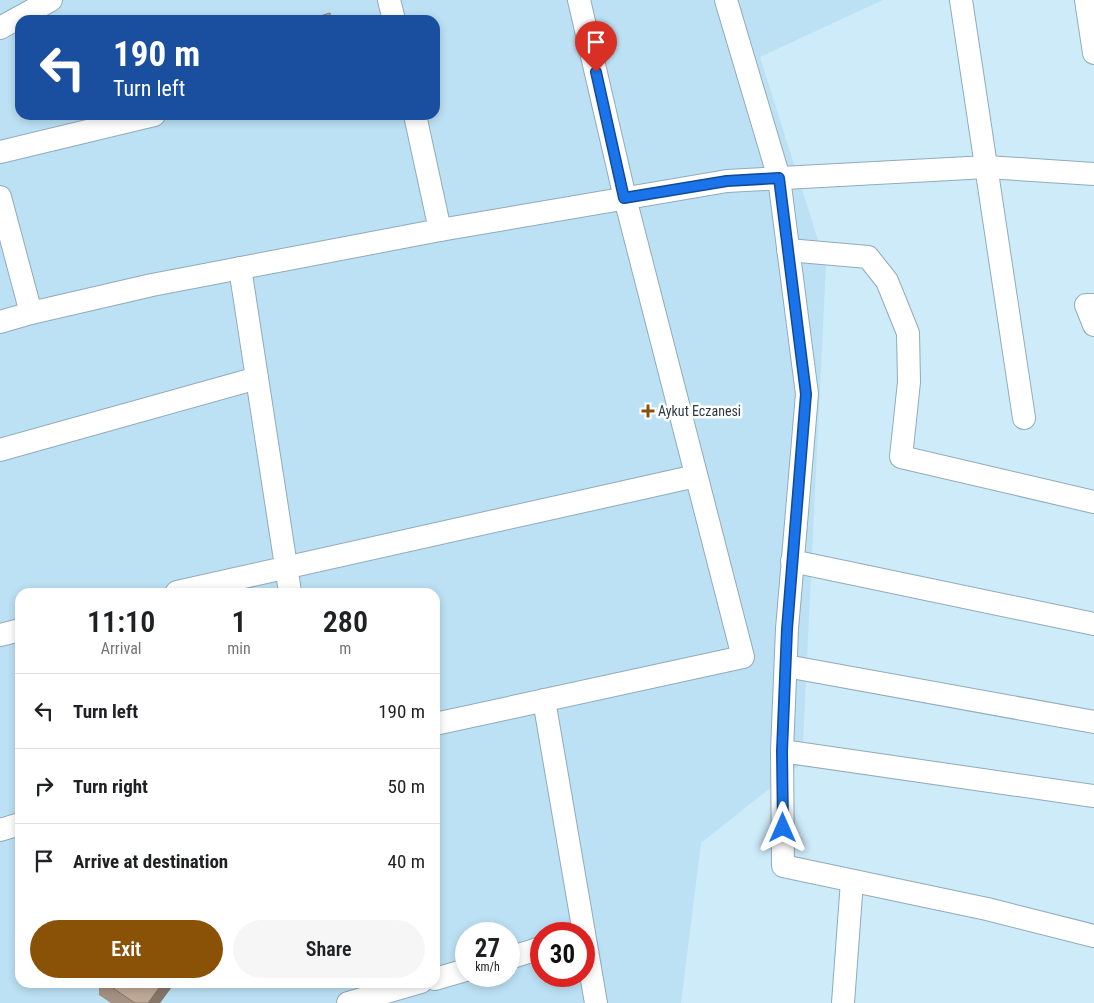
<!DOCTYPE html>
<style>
:root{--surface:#fff;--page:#f6f6f6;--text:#202124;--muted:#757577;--line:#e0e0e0;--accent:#8a5206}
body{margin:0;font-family:"Roboto Condensed",sans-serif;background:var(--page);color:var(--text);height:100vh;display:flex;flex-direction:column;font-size:19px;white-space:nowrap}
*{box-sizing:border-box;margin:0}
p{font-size:16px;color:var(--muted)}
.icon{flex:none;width:28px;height:28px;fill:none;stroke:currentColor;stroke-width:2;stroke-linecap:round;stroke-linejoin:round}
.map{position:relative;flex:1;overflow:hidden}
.drawer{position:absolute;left:15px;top:588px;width:425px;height:400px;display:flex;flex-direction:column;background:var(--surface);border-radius:15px;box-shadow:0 2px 8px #0003}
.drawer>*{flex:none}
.hud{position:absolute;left:15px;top:15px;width:425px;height:105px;border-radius:15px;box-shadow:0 2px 8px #0003;background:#1a4fa0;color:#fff;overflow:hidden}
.speed{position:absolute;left:455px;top:922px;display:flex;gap:10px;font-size:25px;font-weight:700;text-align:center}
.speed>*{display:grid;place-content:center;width:65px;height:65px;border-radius:50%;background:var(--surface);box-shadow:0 2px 8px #0003;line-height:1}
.speed small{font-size:12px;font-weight:400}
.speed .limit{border:8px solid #d22;background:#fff;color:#111}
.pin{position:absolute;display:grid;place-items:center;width:42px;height:42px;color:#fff;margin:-51px -21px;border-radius:50% 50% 50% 0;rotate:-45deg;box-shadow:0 0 5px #0007}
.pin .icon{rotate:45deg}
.me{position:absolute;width:55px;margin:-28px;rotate:0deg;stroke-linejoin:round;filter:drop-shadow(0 0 4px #0008)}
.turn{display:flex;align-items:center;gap:18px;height:105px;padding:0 15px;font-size:22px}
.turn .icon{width:65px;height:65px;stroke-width:2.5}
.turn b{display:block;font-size:35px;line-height:42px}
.eta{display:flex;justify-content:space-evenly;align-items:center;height:85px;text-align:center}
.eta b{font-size:30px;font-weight:600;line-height:35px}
.cta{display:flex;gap:10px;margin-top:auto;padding:10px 15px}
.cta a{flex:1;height:58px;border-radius:30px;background:var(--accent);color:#fff;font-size:20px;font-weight:600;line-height:58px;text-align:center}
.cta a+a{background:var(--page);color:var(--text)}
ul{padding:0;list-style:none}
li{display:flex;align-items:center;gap:15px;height:75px;padding:0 15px;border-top:1px solid var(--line)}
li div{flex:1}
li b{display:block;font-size:19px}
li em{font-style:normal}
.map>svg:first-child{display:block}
.built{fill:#bce1f4;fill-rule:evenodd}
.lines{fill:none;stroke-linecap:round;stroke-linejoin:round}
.street-casing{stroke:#90abba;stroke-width:24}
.street{stroke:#fff;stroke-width:22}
.wall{fill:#a49181}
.shaded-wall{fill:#867669}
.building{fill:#bfa996;stroke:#867669}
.route-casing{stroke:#114b97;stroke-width:12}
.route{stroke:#1a73e8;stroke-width:9}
.poi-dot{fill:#8a5206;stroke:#fff;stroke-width:2}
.labels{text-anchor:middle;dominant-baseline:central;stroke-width:5;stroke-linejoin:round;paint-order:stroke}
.poi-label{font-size:14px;fill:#2e3a40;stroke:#fff;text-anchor:start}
</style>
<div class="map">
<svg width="1094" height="1003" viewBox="0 0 1094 1003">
<rect width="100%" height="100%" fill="#ceebfa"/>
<path class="built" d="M 0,0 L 883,0 L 760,57 L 826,265 L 802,763 L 701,843 L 681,1003 L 0,1003 ZM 20,20 L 435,20 L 435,115 L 20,115 ZM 20,592 L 435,592 L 435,982 L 20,982 ZM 466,934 L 509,934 L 509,976 L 466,976 ZM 541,934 L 584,934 L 584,976 L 541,976 Z"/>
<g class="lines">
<defs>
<g id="street">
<polyline points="389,0 394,20"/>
<polyline points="726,0 779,178 807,394 787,629 782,751 783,866 987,909 1094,936"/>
<polyline points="961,0 1024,418"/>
<polyline points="1086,0 1094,53"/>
<polyline points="0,28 51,0"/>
<polyline points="415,115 440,230"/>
<polyline points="0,152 154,115"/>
<polyline points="0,197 31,313"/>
<polyline points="788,250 868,257 887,281 908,333 909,382 901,457 1094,502"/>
<polyline points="240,268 290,592"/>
<polyline points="1094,305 1086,305 1094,325"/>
<polyline points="0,322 31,313 152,285 440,230 727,181 987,167 1094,174"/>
<polyline points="0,450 257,378"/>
<polyline points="792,561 1094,624"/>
<polyline points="177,592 696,476"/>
<polyline points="0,635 20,630"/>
<polyline points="786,666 1094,722"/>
<polyline points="544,700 596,1003"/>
<polyline points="435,724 743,657 625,198 579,0"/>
<polyline points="782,751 1094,796"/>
<polyline points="0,830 20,824"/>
<polyline points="509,958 541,948"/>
<polyline points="435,979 466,970"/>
<polyline points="348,1003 421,982"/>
<polyline points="843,1003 852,881"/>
</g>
</defs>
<use href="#street" class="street-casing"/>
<use href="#street" class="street"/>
</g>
<polygon class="wall" points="99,982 171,982 171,988 160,1003 111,1003 99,995"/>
<polygon class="shaded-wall" points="163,982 171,982 171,988 160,1003 148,1003"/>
<g class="building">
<polygon points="330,13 331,20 307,20"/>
<polygon points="104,982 163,982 148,1003 135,1003"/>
</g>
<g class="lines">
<defs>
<polyline id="route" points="596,72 624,198 727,181 779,178 806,394 787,629 782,751 783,828"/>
</defs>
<use href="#route" class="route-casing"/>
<use href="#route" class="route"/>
</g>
<path class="poi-dot" d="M645.5 403.5h5v5h5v5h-5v5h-5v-5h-5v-5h5z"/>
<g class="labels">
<g class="poi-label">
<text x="658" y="411">Aykut Eczanesi</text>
</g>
</g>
</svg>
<div class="speed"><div>27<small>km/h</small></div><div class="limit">30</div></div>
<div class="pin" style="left:596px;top:72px;background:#d93025"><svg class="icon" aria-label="arrive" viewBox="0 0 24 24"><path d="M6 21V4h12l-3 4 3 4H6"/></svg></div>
<svg class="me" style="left:783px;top:828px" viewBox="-20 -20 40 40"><path d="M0-17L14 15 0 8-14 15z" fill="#1a73e8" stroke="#fff" stroke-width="4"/></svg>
<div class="hud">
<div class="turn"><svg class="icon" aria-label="left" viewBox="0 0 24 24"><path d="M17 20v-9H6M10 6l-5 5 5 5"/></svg><div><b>190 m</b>Turn left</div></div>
</div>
<section class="drawer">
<div class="eta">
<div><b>11:10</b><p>Arrival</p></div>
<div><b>1</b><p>min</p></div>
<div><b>280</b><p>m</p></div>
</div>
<ul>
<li><svg class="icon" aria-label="left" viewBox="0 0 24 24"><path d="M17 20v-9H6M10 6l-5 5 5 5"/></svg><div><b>Turn left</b></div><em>190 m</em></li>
<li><svg class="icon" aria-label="right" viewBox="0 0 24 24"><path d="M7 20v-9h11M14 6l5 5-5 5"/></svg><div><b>Turn right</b></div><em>50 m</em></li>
<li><svg class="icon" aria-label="arrive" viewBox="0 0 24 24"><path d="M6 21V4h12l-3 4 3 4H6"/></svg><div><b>Arrive at destination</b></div><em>40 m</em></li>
</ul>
<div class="cta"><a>Exit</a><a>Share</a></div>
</section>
</div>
